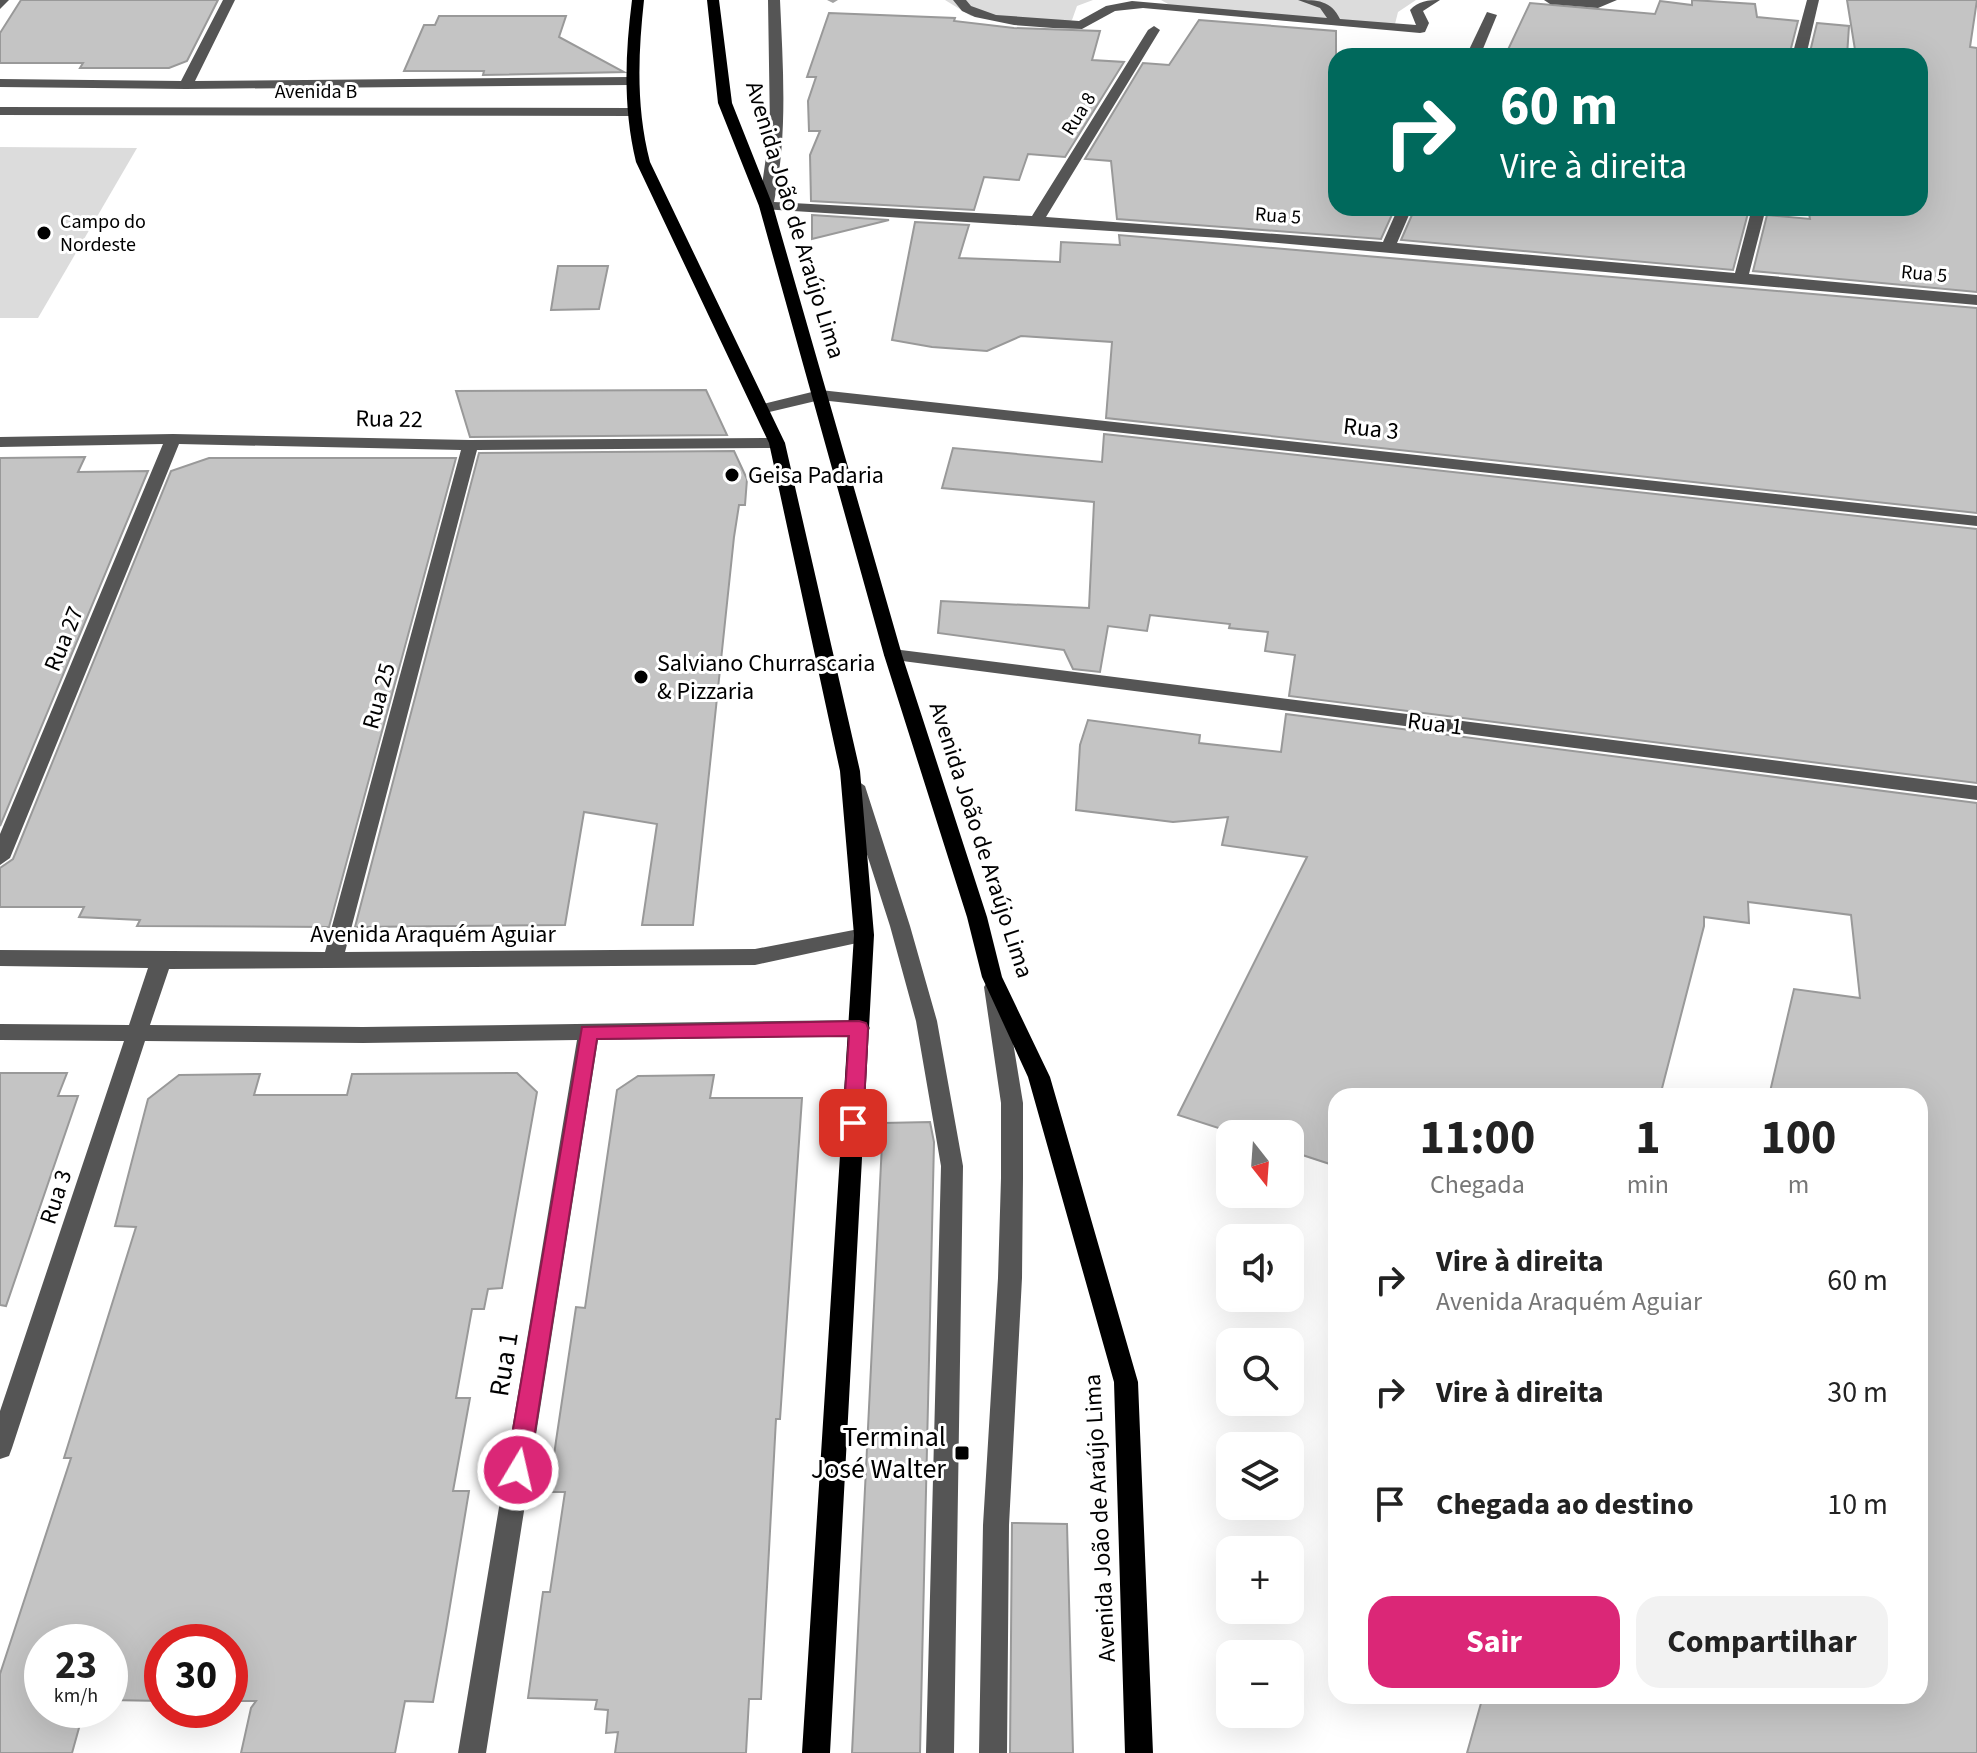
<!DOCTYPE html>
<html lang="pt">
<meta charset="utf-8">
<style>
:root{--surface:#fff;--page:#f2f2f2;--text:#222;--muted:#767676;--accent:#db2777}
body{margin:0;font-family:"Source Sans 3",sans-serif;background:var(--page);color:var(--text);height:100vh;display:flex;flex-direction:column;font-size:30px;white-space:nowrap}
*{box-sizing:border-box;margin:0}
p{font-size:26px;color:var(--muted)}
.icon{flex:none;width:44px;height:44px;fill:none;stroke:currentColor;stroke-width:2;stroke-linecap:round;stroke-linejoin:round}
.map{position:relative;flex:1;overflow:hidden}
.panel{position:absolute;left:1328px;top:1088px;width:600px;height:616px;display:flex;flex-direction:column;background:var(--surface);border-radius:24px;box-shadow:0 8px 32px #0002}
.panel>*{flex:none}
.banner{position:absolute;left:1328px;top:48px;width:600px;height:168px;border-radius:24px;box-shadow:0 8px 32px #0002;background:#00695c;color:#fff;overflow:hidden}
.needle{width:52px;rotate:163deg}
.fabs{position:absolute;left:1216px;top:1120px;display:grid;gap:16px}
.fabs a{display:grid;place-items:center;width:88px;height:88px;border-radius:16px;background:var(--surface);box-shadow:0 8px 32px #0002;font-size:40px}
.speed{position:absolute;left:24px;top:1624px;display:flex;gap:16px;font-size:40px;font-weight:700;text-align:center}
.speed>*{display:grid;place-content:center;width:104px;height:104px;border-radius:50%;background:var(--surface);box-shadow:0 8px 32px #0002;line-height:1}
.speed small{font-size:20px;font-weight:400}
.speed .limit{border:12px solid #d22;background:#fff;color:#111}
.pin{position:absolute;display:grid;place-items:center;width:68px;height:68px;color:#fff;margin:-34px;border-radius:16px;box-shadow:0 4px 12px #0006}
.me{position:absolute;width:88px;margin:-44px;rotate:9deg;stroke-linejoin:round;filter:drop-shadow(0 0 6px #0008)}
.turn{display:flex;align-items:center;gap:28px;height:168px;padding:0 40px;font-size:36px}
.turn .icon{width:104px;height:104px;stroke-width:2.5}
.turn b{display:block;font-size:56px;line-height:68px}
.eta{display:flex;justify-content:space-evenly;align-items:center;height:136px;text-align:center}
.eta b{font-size:48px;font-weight:700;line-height:56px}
.button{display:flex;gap:16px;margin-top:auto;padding:16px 40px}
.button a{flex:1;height:92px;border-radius:24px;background:var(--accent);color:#fff;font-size:32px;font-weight:700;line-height:92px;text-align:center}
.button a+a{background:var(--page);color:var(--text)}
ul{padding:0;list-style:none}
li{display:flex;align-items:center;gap:24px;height:112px;padding:0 40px}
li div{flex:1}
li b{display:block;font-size:30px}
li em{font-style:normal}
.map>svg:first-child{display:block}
.green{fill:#dcdcdc}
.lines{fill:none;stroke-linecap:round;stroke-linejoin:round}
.stream{fill:#a3a3a3;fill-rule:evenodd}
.building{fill:#c4c4c4;stroke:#999;stroke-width:2}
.minor{fill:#555;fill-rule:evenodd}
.major{fill:#000;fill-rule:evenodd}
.route{fill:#db2777;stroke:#8e194d;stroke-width:2}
.poi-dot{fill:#000;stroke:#fff;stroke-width:3}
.labels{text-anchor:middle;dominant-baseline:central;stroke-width:6;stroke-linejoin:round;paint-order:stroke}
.far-street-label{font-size:20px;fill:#000;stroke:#fff}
.far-poi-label{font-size:20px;fill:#000;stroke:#fff;text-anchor:start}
.street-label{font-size:24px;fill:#000;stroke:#fff}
.poi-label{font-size:24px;fill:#000;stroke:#fff;text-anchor:start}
.near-street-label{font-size:28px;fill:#000;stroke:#fff}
.near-poi-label{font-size:28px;fill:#000;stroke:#fff;text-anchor:end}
</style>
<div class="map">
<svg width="1977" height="1753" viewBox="0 0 1977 1753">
<rect width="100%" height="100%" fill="#fff"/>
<g class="green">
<polygon points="945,0 1093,0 1077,6 1072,20 1062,25 971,16"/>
<polygon points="1161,0 1416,0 1398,12 1395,24 1378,29 1180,11"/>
<polygon points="0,147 137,148 38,318 0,318"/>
</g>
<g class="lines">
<polygon class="stream" points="827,0 838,0 833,3"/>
</g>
<g class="building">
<polygon points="21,0 218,0 187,61 169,68 80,68 83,63 0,63 0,33"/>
<polygon points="1692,0 1755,4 1757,17 1798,21 1789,56 1505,56 1530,3 1655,14 1660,1 1692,5"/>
<polygon points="1847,0 1977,0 1970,47 1977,48 1977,292 1753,271 1767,215 1810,219 1808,208 1920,208 1920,56 1856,56"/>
<polygon points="829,13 955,18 954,21 1014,28 1100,31 1092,60 1124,62 1065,157 1028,154 1019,180 984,177 974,210 811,201 810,155 820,131 809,131 808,101 816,77 807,77"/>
<polygon points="439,16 566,16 559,37 624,72 483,75 484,71 404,71 424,25 435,25"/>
<polygon points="1199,20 1336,31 1336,208 1395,208 1381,239 1117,219 1111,161 1085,159 1143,63 1169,65"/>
<polygon points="1817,23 1849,26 1847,56 1809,56"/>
<polygon points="1415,208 1703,208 1748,213 1733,270 1401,240"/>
<polygon points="812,215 889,220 812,239"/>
<polygon points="915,222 969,225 959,258 1060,262 1061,242 1120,245 1119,235 1977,308 1977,513 1106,418 1112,342 1021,336 987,351 932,347 892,340"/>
<polygon points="558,266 608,266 599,309 551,310"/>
<polygon points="706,390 727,435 470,437 456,391"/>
<polygon points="1104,434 1977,529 1977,783 1289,696 1295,655 1265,651 1268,632 1229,628 1230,624 1150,615 1147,631 1108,626 1100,672 1073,669 1064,650 938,633 941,601 1089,608 1094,502 942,488 953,448 1102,462"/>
<polygon points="734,451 747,479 745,505 739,505 734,537 693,925 642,925 657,824 584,812 565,925 355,927 479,453"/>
<polygon points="85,457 78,472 148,471 0,826 0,458"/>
<polygon points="209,458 456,458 329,927 137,926 140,920 79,917 84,907 0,907 0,868 13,859 171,471"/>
<polygon points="1286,714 1977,803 1977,1753 1467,1753 1483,1696 1920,1696 1920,1096 1769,1096 1794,989 1860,998 1851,915 1748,902 1749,923 1704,917 1704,926 1660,1096 1336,1096 1336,1166 1290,1151 1290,1134 1237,1134 1178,1115 1307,857 1222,845 1228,817 1173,822 1076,810 1080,745 1088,720 1200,735 1199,743 1281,752"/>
<polygon points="0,1073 67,1073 58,1096 78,1096 6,1306 0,1305"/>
<polygon points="517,1073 537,1092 502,1288 488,1289 484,1309 472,1309 456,1398 470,1398 453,1491 469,1491 446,1630 433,1702 405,1701 395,1753 241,1753 251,1708 256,1701 230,1701 230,1642 162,1642 162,1701 110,1700 110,1642 42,1642 42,1710 84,1710 72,1753 0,1753 0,1674 71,1458 64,1458 136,1227 115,1226 148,1099 179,1075 260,1074 254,1095 347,1095 352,1074"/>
<polygon points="714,1075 710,1098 802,1098 780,1419 776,1419 761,1699 749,1699 746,1753 615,1753 618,1732 606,1733 608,1710 595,1709 597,1700 528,1698 543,1592 550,1592 565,1492 549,1492 556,1441 576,1307 585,1308 617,1090 638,1076"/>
<polygon points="930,1122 934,1142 920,1753 852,1753 883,1123"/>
<polygon points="1012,1523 1067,1524 1073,1753 1010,1753"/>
</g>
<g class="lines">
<g class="minor">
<polygon points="0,0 9,0 0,9"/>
<polygon points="223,0 235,0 195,81 630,77 637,81 630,85 186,89 0,87 0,79 181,81"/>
<path d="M 768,0 L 780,0 C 783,68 788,135 774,202 L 1032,216 L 1148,30 L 1154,26 L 1160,30 L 1046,217 L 1383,242 L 1398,208 L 1412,208 L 1397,243 L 1735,273 L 1752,208 L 1766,208 L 1749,274 L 1977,295 L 1977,305 L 1221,238 L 761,209 L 759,206 L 770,129 Z"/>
<path d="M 953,0 L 966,0 L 971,6 L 996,15 L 1079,21 L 1106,6 L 1132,1 L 1327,18 L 1320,8 L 1298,0 C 1317,0 1331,0 1340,19 L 1416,25 L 1410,10 C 1418,1 1428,0 1440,0 L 1423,11 L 1429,23 L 1425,32 L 1420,33 L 1143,8 L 1115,11 L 1082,29 L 1053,28 L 1014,25 L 975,17 L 962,11 Z"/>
<polygon points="1544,0 1617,0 1598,8 1550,4"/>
<polygon points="1807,0 1819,0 1806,56 1792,56"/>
<polygon points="1487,12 1497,15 1480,56 1466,56"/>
<polygon points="0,107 632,108 639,112 632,116 0,115"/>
<polygon points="820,390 1977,516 1977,526 820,400 761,414 753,409 755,406"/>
<polygon points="173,434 470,440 777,438 785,443 777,448 477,450 345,952 755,949 864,928 871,930 874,935 871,940 755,965 169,969 150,1025 363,1027 859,1020 867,1022 870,1028 867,1034 859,1036 598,1040 486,1753 458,1753 577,1040 363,1043 145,1041 12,1448 9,1456 0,1459 0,1411 124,1041 0,1040 0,1024 129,1025 148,968 0,966 0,950 325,952 461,450 179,444 10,858 0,865 0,834 163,444 0,447 0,437"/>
<polygon points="893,649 1977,786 1977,800 887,659 884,655 887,651"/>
<polygon points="855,779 865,786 910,926 937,1021 963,1166 954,1753 926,1753 941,1166 916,1021 890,926 845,786"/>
<polygon points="994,979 1001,982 1004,987 1023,1103 1023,1178 1022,1278 1009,1525 1007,1753 979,1753 983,1525 998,1278 1001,1178 1001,1103 984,987 987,982"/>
</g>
<g class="major">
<path d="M 632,0 L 644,0 C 638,55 636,108 650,162 L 785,443 L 860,771 L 874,935 L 830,1753 L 802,1753 L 854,935 L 840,771 L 769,443 L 636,162 C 623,108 625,55 632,0 Z"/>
<polygon points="707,0 719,0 732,103 773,206 902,655 987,917 1002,977 1050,1077 1138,1382 1153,1753 1125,1753 1114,1382 1028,1077 982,977 967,917 884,655 759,206 718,103"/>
</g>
</g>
<polygon class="route" points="859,1021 866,1023 868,1028 863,1123 860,1128 846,1128 843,1123 849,1036 597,1039 529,1470 526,1477 518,1480 510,1477 506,1470 582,1027"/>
<g class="poi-dot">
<circle cx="44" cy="233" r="8"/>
<circle cx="732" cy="475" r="8"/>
<circle cx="641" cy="677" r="8"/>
<rect x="954" y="1445" width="16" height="16" rx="4"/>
</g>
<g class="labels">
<g class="far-street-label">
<text x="316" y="92">Avenida B</text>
<text transform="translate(1079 114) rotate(-58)">Rua 8</text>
<text transform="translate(1278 216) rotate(4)">Rua 5</text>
<text transform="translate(1924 274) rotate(5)">Rua 5</text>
</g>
<g class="far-poi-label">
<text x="60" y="222">Campo do<tspan x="60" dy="23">Nordeste</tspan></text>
</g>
<g class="street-label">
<text transform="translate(795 220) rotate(73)">Avenida João de Araújo Lima</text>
<text transform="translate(389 419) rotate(1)">Rua 22</text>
<text transform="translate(1371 429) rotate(6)">Rua 3</text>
<text transform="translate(64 639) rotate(-68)">Rua 27</text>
<text transform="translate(379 696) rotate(-75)">Rua 25</text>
<text transform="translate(1435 724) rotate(7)">Rua 1</text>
<text transform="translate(981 840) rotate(72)">Avenida João de Araújo Lima</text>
<text x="433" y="934">Avenida Araquém Aguiar</text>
<text transform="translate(56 1197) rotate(-72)">Rua 3</text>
<text transform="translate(1100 1518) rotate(-93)">Avenida João de Araújo Lima</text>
</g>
<g class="poi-label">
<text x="748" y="475">Geisa Padaria</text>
<text x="657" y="663">Salviano Churrascaria<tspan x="657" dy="28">&amp; Pizzaria</tspan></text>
</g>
<g class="near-street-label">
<text transform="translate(504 1364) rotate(-81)">Rua 1</text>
</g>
<g class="near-poi-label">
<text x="946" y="1437">Terminal<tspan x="946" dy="32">José Walter</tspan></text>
</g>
</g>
</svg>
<div class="fabs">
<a><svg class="needle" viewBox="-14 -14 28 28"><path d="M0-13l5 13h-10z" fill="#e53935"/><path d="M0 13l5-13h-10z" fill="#767676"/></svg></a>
<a><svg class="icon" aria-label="sound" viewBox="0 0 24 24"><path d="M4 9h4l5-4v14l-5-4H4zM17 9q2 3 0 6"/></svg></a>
<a><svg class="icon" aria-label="search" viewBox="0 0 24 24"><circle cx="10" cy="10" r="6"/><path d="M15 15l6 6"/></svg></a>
<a><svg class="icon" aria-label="layers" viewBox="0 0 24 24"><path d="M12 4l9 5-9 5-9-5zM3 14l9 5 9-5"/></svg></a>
<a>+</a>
<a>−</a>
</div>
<div class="speed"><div>23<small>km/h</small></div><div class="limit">30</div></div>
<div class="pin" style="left:853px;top:1123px;background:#d93025"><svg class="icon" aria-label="arrive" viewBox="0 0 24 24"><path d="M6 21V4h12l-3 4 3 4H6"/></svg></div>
<svg class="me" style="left:518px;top:1470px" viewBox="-20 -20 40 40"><circle r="17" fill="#db2777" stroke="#fff" stroke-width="3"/><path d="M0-11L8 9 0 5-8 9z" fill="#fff"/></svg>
<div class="banner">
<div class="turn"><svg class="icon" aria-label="right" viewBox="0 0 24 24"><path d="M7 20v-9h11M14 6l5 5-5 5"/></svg><div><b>60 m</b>Vire à direita</div></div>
</div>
<section class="panel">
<div class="eta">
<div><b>11:00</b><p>Chegada</p></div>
<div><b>1</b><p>min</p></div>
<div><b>100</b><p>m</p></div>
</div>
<ul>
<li><svg class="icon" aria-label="right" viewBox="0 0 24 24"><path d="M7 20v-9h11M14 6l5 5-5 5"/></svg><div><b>Vire à direita</b><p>Avenida Araquém Aguiar</p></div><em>60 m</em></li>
<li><svg class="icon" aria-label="right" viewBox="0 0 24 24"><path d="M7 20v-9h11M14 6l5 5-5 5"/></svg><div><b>Vire à direita</b></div><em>30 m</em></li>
<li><svg class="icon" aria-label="arrive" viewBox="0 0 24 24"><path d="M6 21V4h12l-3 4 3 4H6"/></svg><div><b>Chegada ao destino</b></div><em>10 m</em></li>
</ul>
<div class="button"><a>Sair</a><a>Compartilhar</a></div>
</section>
</div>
